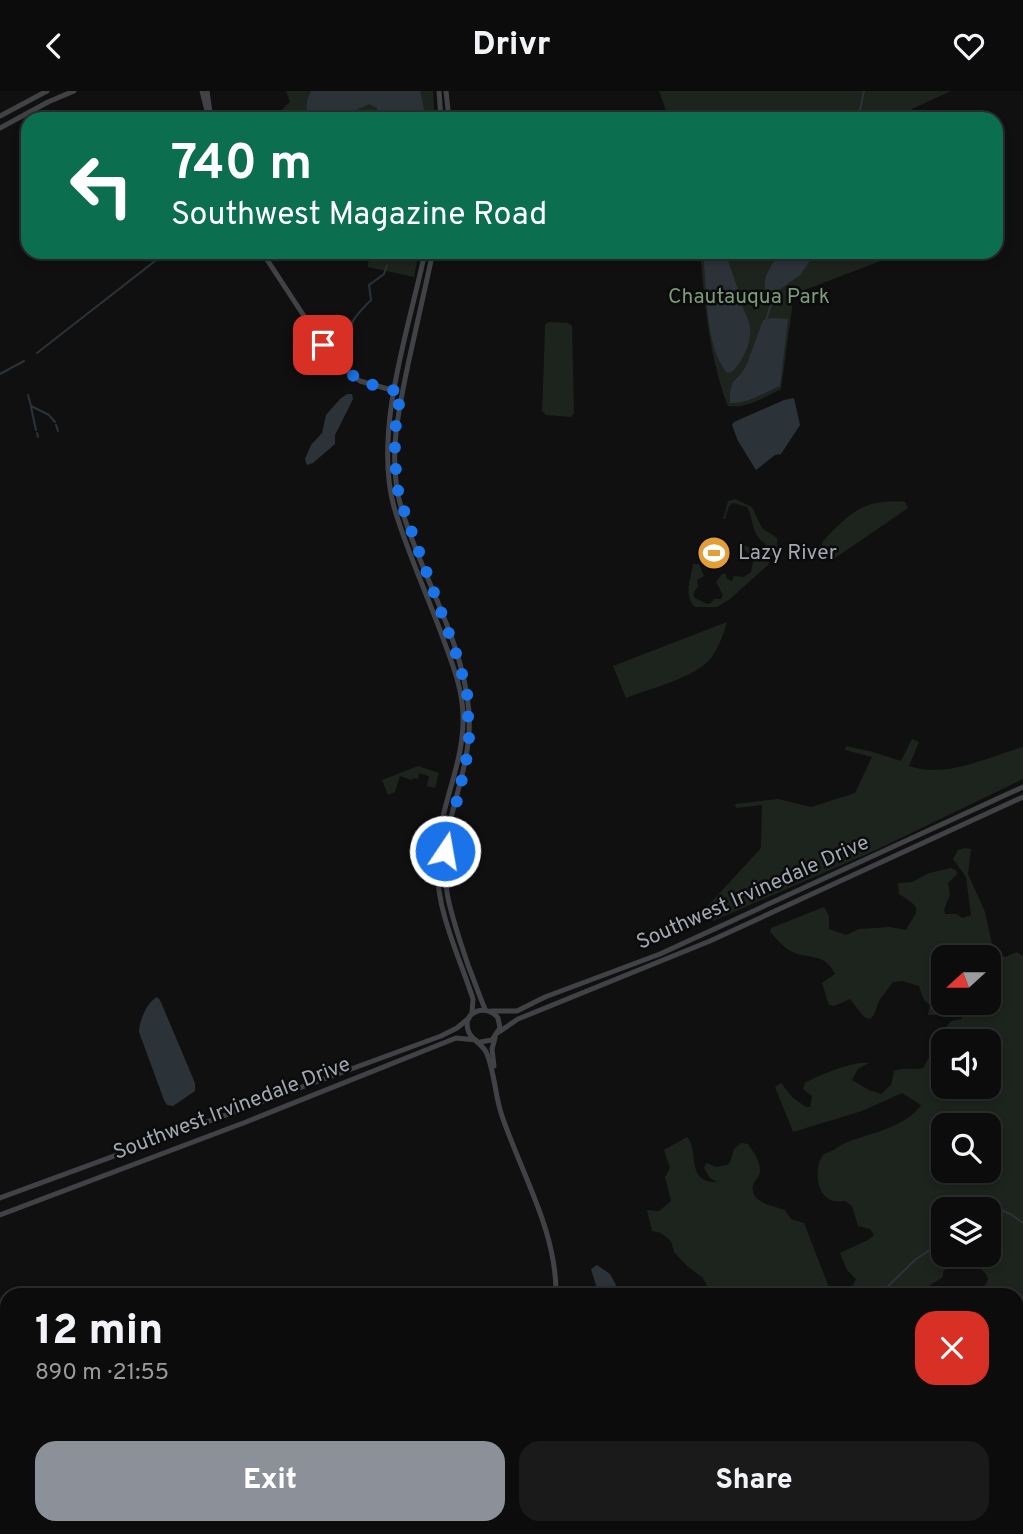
<!DOCTYPE html>
<meta charset="utf-8">
<style>
:root{--surface:#0c0c0d;--page:#1a1a1b;--text:#f1f3f6;--muted:#9a9b9d;--line:#2c2c2e;--accent:#8c9099}
body{margin:0;font-family:Overpass,sans-serif;background:var(--page);color:var(--text);height:100vh;display:flex;flex-direction:column;font-size:26px;white-space:nowrap}
*{box-sizing:border-box;margin:0}
p{font-size:23px;color:var(--muted)}
.icon{flex:none;width:38px;height:38px;fill:none;stroke:currentColor;stroke-width:2;stroke-linecap:round;stroke-linejoin:round}
.map{position:relative;flex:1;overflow:hidden}
.sheet{position:absolute;left:0px;top:1197px;width:1024px;height:247px;display:flex;flex-direction:column;background:var(--surface);border-radius:21px 21px 0 0;box-shadow:0 4px 10px #0003,0 0 0 2px var(--line)}
.sheet>*{flex:none}
.top-card{position:absolute;left:21px;top:21px;width:982px;height:147px;border-radius:21px;box-shadow:0 4px 10px #0003,0 0 0 2px var(--line);background:#0b6e4f;color:#fff;overflow:hidden}
.needle{width:46px;rotate:249deg}
.tools{position:absolute;left:931px;top:854px;display:grid;gap:14px}
.tools a{display:grid;place-items:center;width:70px;height:70px;border-radius:14px;background:var(--surface);box-shadow:0 4px 10px #0003,0 0 0 2px var(--line);font-size:35px}
.pin{position:absolute;display:grid;place-items:center;width:60px;height:60px;color:#fff;margin:-30px;border-radius:14px;box-shadow:0 4px 10px #0006}
.me{position:absolute;width:77px;margin:-38px;rotate:12deg;stroke-linejoin:round;filter:drop-shadow(0 0 5px #0008)}
.turn{display:flex;align-items:center;gap:24px;height:147px;padding:0 35px;font-size:32px}
.turn .icon{width:91px;height:91px;stroke-width:2.5}
.turn b{display:block;font-size:49px;line-height:60px}
.round{display:grid;place-items:center;flex:none;width:74px;height:74px;border-radius:21px;background:var(--page)}
.head{display:flex;align-items:center;justify-content:space-between;height:119px;padding:0 35px}
h1{font-size:42px;font-weight:800;line-height:52px}
.cta{display:flex;gap:14px;margin-top:auto;padding:14px 35px}
.cta a{flex:1;height:80px;border-radius:21px;background:var(--accent);color:#fff;font-size:28px;font-weight:800;line-height:80px;text-align:center}
.cta a+a{background:var(--page);color:var(--text)}
header{display:flex;justify-content:space-between;align-items:center;height:91px;padding:0 35px;background:var(--surface);font-size:32px;font-weight:800}
.map>svg:first-child{display:block}
.green{fill:#1d241d;fill-rule:evenodd}
.water{fill:#2b3339}
.lines{fill:none;stroke-linecap:round;stroke-linejoin:round}
.stream{stroke:#2b3339;stroke-width:2}
.secondary{stroke:#404246;stroke-width:5}
.route{stroke:#1a73e8;stroke-width:12;stroke-dasharray:0 21.6}
.labels{text-anchor:middle;dominant-baseline:central;stroke-width:5;stroke-linejoin:round;paint-order:stroke}
.park-label{font-size:21px;fill:#7b9b7a;stroke:#0b0b0c}
.poi-label{font-size:21px;fill:#a2a8b1;stroke:#0b0b0c;text-anchor:start}
.street-label{font-size:21px;fill:#a2a8b1;stroke:#0b0b0c}
</style>
<header><svg class="icon" aria-label="back" viewBox="0 0 24 24"><path d="M15 5l-7 7 7 7"/></svg>Drivr<svg class="icon" aria-label="heart" viewBox="0 0 24 24"><path d="M12 20l-8-8c-3-5 5-10 8-4 3-6 11-1 8 4z"/></svg></header>
<div class="map">
<svg width="1023" height="1443" viewBox="0 0 1023 1443">
<rect width="100%" height="100%" fill="#101011"/>
<g class="green">
<polygon points="286,0 433,0 435,28 272,28 290,11"/>
<polygon points="659,0 951,0 912,18 915,28 669,28"/>
<polygon points="369,161 419,161 414,186 368,176"/>
<path d="M 700,161 L 904,161 L 794,203 L 781,298 C 763,307 748,317 728,315 C 709,266 705,213 700,161 Z"/>
<polygon points="549,231 568,232 572,235 574,322 571,326 546,324 542,320 545,239 545,234"/>
<path d="M 735,408 L 752,416 L 762,437 L 777,447 L 777,455 L 768,474 L 730,508 L 717,516 L 695,516 C 683,504 691,488 693,473 L 699,473 L 704,485 L 697,489 L 698,495 L 693,503 L 695,507 L 707,513 L 711,512 L 714,508 L 721,508 L 723,504 L 716,491 L 722,483 L 726,483 L 727,488 L 732,490 L 734,485 L 744,486 L 751,481 L 754,467 L 743,458 L 743,454 L 762,460 L 766,453 C 750,444 754,426 747,416 L 733,412 L 729,415 L 725,428 L 723,428 L 728,410 Z"/>
<path d="M 905,411 L 908,417 L 835,467 L 822,454 L 823,450 C 851,421 863,408 905,411 Z"/>
<path d="M 727,531 C 723,544 719,556 711,567 C 695,587 651,597 626,607 L 613,575 Z"/>
<path d="M 912,648 L 919,651 L 909,675 C 945,688 988,666 1023,656 L 1023,688 L 876,759 L 713,830 L 704,819 L 761,757 L 762,714 L 736,717 L 735,713 L 778,708 L 811,716 L 855,702 L 872,666 L 845,659 L 846,655 L 873,661 L 901,670 Z"/>
<polygon points="418,675 439,682 435,697 427,695 429,685 419,682 418,688 413,687 412,689 400,685 395,701 388,704 382,689"/>
<path d="M 965,757 L 971,758 L 968,783 L 985,821 L 992,853 L 998,862 L 1005,866 L 1017,861 L 1023,865 L 1023,1254 L 1017,1255 L 1017,1204 L 979,1204 L 988,1189 L 986,1183 L 971,1168 L 953,1170 L 943,1181 L 943,1186 L 915,1204 L 855,1204 L 852,1195 L 856,1188 L 847,1179 L 840,1162 L 868,1149 L 874,1144 L 870,1138 L 858,1135 L 852,1115 L 845,1110 C 842,1110 838,1111 834,1110 C 816,1107 813,1075 824,1063 C 834,1060 839,1054 848,1051 C 871,1042 906,1036 921,1014 L 902,1002 L 862,1020 L 793,1041 L 775,996 L 781,992 L 793,1007 L 806,1016 L 810,1016 L 812,1005 L 803,998 L 805,992 C 819,984 853,970 869,972 L 858,978 L 852,989 L 869,999 L 881,1003 L 891,994 L 894,980 C 905,975 913,980 923,977 L 928,968 L 943,964 L 943,996 L 989,996 L 989,950 L 961,950 L 957,943 L 949,940 L 946,936 L 951,930 L 961,928 L 963,924 L 960,916 L 950,914 L 941,924 L 928,924 L 930,914 L 924,909 L 919,895 L 903,890 L 893,891 L 879,910 L 874,924 L 870,928 L 864,926 L 850,908 L 834,915 L 829,914 L 822,892 L 835,883 C 823,858 804,871 786,857 C 782,854 774,845 770,841 L 771,837 L 824,816 L 829,825 L 829,838 L 846,844 L 859,838 L 890,836 L 906,839 C 917,818 925,819 899,803 L 898,792 L 912,791 L 929,782 L 951,777 L 956,779 L 957,783 L 948,792 L 950,803 L 944,819 L 945,823 L 956,823 L 963,827 L 971,824 L 966,786 L 953,768 L 958,759 ZM 943,866 L 989,866 L 989,912 L 943,912 ZM 943,1034 L 989,1034 L 989,1080 L 943,1080 ZM 943,1118 L 989,1118 L 989,1164 L 943,1164 Z"/>
<path d="M 687,1046 C 700,1060 685,1092 717,1091 L 710,1087 L 704,1077 L 706,1072 L 717,1076 L 727,1074 L 730,1071 L 734,1058 L 741,1052 L 748,1053 C 753,1061 760,1069 760,1079 C 760,1086 755,1088 753,1094 C 749,1112 774,1115 785,1119 L 791,1128 L 804,1132 L 832,1204 L 711,1204 L 703,1187 L 687,1175 L 674,1161 L 671,1150 L 661,1142 L 652,1140 L 647,1119 L 659,1120 L 671,1110 L 665,1086 L 670,1077 L 664,1059 Z"/>
<polygon points="7,1231 7,1437 109,1437 111,1443 0,1443 0,1234"/>
<polygon points="596,1437 708,1437 707,1441 710,1443 587,1443"/>
</g>
<g class="water">
<polygon points="311,0 420,0 426,28 379,28 377,17 369,13 352,21 348,28 306,28 307,10"/>
<path d="M 703,161 L 725,161 L 742,210 C 742,219 747,223 749,232 C 754,249 743,269 732,281 L 727,282 C 704,254 707,196 703,161 Z"/>
<path d="M 778,161 L 827,161 L 812,167 L 800,184 L 779,199 L 777,207 L 771,214 L 768,212 C 765,199 762,189 770,177 C 773,171 777,168 778,161 Z"/>
<path d="M 772,227 L 788,228 L 780,295 C 763,302 750,312 730,312 L 730,300 L 733,291 L 741,283 L 747,273 L 763,229 Z"/>
<polygon points="347,303 352,303 353,308 335,344 335,353 313,372 307,374 305,368 311,354 322,342 326,324 340,308"/>
<polygon points="794,307 800,334 781,363 775,364 756,379 738,350 732,334 734,331 784,309"/>
<path d="M 157,906 L 160,909 L 195,992 L 195,1000 L 173,1015 L 167,1014 L 164,1009 L 139,941 C 139,930 147,911 157,906 Z"/>
<polygon points="597,1174 610,1183 616,1194 609,1204 599,1204 591,1178"/>
</g>
<g class="lines">
<g class="stream">
<polyline points="858,28 864,0"/>
<polyline points="766,229 771,214"/>
<path d="M 349,256 C 346,233 356,224 371,209 L 369,194 L 384,183 L 387,174"/>
<polyline points="37,262 164,163"/>
<polyline points="0,283 24,270"/>
<polyline points="28,304 31,315 49,324 55,331"/>
<polyline points="31,316 36,339"/>
<polyline points="56,334 58,340"/>
<polyline points="37,342 38,346"/>
<path d="M 970,1118 C 989,1112 1008,1120 1023,1132"/>
<polyline points="879,1204 916,1168 943,1151"/>
<polyline points="481,1443 483,1437"/>
</g>
<g class="secondary">
<polyline points="202,0 209,28"/>
<polyline points="207,0 210,21"/>
<polyline points="439,0 441,28"/>
<polyline points="446,0 449,28"/>
<polyline points="0,25 47,0"/>
<polyline points="0,37 48,11 74,0"/>
<polyline points="262,161 323,254 341,276 360,290 395,300"/>
<path d="M 425,161 C 409,238 373,339 394,416 C 407,461 428,505 444,550 C 453,574 463,600 463,626 C 464,668 445,705 439,745 C 430,810 454,850 473,908 L 472,922"/>
<path d="M 433,161 C 425,197 417,233 409,269 C 399,317 387,367 401,416 C 421,485 463,548 469,621 C 472,665 455,703 447,745 C 438,792 454,831 468,874 C 474,889 479,904 485,918"/>
<polyline points="491,920 517,920 545,906 660,863 1023,696"/>
<polyline points="499,941 518,928 710,850 1023,706"/>
<path d="M 480,951 L 492,949 L 500,937 L 498,927 C 488,913 462,919 468,939 C 471,950 483,952 487,963 C 495,983 495,1005 502,1025 C 522,1084 557,1141 556,1204"/>
<polyline points="494,975 492,958 495,947"/>
<polyline points="0,1107 441,945 457,937 469,927"/>
<polyline points="0,1124 246,1031 456,947 476,949"/>
<polyline points="519,1443 520,1437"/>
</g>
</g>
<g class="lines">
<path class="route" d="M 323,254 C 346,286 364,294 402,301 C 392,335 394,372 399,406 L 455,559 L 467,600 L 469,648 L 466,671 L 445,760"/>
</g>
<defs>
<symbol id="stadium-disc" viewBox="-11 -11 22 22"><circle r="9.5" fill="#e39e37" stroke="#0b0b0c"/><path d="M0-5a6.5 5 0 1 0 0 10a6.5 5 0 1 0 0-10ZM-3.5-1.8h7v3.6h-7Z" fill="#fff"/></symbol>
</defs>
<g fill-rule="evenodd">
<use href="#stadium-disc" x="695" y="443" width="38" height="38"/>
</g>
<g class="labels">
<g class="park-label">
<text x="749" y="206">Chautauqua Park</text>
</g>
<g class="poi-label">
<text x="738" y="462">Lazy River</text>
</g>
<g class="street-label">
<text transform="translate(753 802) rotate(-24)">Southwest Irvinedale Drive</text>
<text transform="translate(232 1018) rotate(-21)">Southwest Irvinedale Drive</text>
</g>
</g>
</svg>
<div class="tools">
<a><svg class="needle" viewBox="-14 -14 28 28"><path d="M0-13l5 13h-10z" fill="#e53935"/><path d="M0 13l5-13h-10z" fill="#9a9b9d"/></svg></a>
<a><svg class="icon" aria-label="sound" viewBox="0 0 24 24"><path d="M4 9h4l5-4v14l-5-4H4zM17 9q2 3 0 6"/></svg></a>
<a><svg class="icon" aria-label="search" viewBox="0 0 24 24"><circle cx="10" cy="10" r="6"/><path d="M15 15l6 6"/></svg></a>
<a><svg class="icon" aria-label="layers" viewBox="0 0 24 24"><path d="M12 4l9 5-9 5-9-5zM3 14l9 5 9-5"/></svg></a>
</div>
<div class="pin" style="left:323px;top:254px;background:#d93025"><svg class="icon" aria-label="arrive" viewBox="0 0 24 24"><path d="M6 21V4h12l-3 4 3 4H6"/></svg></div>
<svg class="me" style="left:445px;top:760px" viewBox="-20 -20 40 40"><circle r="17" fill="#1a73e8" stroke="#fff" stroke-width="3"/><path d="M0-11L8 9 0 5-8 9z" fill="#fff"/></svg>
<div class="top-card">
<div class="turn"><svg class="icon" aria-label="left" viewBox="0 0 24 24"><path d="M17 20v-9H6M10 6l-5 5 5 5"/></svg><div><b>740 m</b>Southwest Magazine Road</div></div>
</div>
<section class="sheet">
<div class="head"><div><h1>12 min</h1><p>890 m · 21:55</p></div><a class="round" style="background:#d93025;color:#fff"><svg class="icon" aria-label="close" viewBox="0 0 24 24"><path d="M6 6l12 12M18 6L6 18"/></svg></a></div>
<div class="cta"><a>Exit</a><a>Share</a></div>
</section>
</div>
